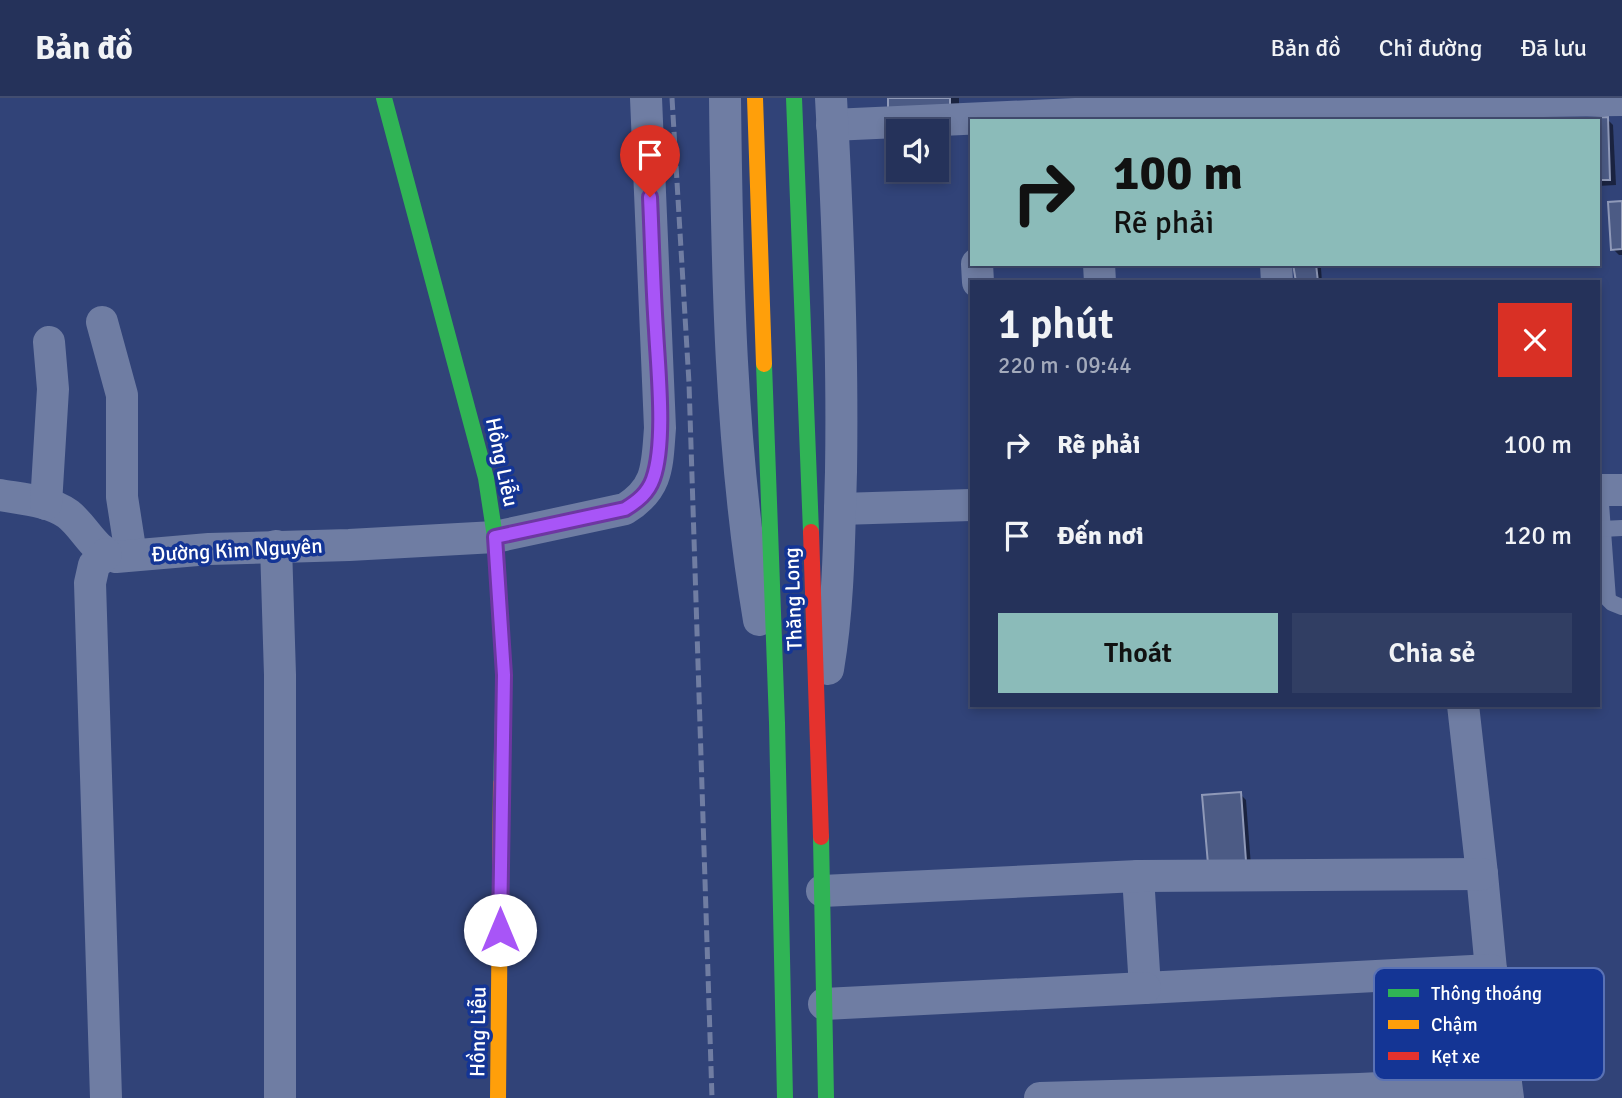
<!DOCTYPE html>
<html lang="vi">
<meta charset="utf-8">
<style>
:root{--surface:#25325a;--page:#313e63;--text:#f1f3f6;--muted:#a3aabb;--line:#424d70;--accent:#8bbbb9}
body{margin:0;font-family:Signika,sans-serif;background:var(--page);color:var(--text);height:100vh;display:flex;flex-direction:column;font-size:26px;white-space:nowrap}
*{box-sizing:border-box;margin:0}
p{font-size:23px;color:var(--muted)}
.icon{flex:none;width:38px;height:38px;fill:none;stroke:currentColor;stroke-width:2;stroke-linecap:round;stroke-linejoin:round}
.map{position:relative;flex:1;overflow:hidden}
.details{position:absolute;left:970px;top:182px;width:630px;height:427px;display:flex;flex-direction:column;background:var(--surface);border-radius:0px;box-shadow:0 4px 10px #0003,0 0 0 2px var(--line)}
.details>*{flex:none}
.banner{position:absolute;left:970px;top:21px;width:630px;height:147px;border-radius:0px;box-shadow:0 4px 10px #0003,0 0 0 2px var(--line);background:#8bbbb9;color:#111;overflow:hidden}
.tools{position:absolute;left:886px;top:21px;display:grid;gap:14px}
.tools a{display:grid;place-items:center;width:63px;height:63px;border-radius:0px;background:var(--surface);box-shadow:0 4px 10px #0003,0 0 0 2px var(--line);font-size:35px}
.pin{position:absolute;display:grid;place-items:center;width:60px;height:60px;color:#fff;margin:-72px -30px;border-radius:50% 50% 50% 0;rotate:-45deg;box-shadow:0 0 7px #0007}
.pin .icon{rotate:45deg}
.me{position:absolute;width:77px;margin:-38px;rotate:0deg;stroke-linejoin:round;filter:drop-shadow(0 0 5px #0008)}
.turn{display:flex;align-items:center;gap:24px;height:147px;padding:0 28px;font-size:32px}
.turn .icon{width:91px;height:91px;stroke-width:2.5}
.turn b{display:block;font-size:49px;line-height:60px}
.round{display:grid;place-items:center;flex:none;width:74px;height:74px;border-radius:0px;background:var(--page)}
.headline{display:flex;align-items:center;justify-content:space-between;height:119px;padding:0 28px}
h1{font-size:42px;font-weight:600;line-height:52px}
.action{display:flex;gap:14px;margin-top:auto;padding:14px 28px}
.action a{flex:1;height:80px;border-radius:0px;background:var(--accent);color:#111;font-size:28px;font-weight:600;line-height:80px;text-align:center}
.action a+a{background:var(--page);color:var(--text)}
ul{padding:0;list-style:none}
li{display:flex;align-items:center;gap:21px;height:91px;padding:0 28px}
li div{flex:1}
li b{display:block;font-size:26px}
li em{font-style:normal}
header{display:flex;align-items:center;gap:42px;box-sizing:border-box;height:98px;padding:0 35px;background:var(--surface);border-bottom:2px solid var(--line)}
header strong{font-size:33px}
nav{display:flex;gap:38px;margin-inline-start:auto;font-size:24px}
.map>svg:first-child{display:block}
.shadow{fill:#0007}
.building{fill:#4c5b85;stroke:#8f99b8;stroke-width:2}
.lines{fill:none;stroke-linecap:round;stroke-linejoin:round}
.lane{stroke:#6f7da3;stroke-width:16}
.street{stroke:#6f7da3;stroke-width:32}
.fast{stroke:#30b455;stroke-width:16}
.slow{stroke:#ff9f0a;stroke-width:16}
.jam{stroke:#e5322d;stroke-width:16}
.rail{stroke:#707da2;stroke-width:5;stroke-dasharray:12 5;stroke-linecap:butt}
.route-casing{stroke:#6d37a1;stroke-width:18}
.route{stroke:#a855f7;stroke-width:12}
.labels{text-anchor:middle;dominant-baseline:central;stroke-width:7;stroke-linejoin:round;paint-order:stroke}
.street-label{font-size:21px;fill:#fff;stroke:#143595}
.key{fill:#143595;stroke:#5a72b5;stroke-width:2}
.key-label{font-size:19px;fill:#fff}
</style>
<header>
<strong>Bản đồ</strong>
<nav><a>Bản đồ</a><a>Chỉ đường</a><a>Đã lưu</a></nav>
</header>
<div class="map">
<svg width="1622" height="1000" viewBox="0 0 1622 1000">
<rect width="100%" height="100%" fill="#314378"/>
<g class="shadow">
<polygon points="890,0 959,0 959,18"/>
<polygon points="1509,16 1526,16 1532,23 1510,23"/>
<polygon points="1486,18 1492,23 1392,23"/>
<polygon points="1607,21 1613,27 1616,87 1598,88 1598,23"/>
<polygon points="1622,105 1622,157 1619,157 1613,151"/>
<polygon points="1295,166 1317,166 1321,170 1322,184 1297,184"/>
<polygon points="1240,696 1246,702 1251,768 1215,771"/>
</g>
<g class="building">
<rect x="888" y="0" width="62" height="10"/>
<polygon points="1608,19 1610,82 1598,82 1598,23 1564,23 1564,21"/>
<polygon points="1622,103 1622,151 1611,152 1608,104"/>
<polygon points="1293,166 1316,166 1318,184 1296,184"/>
<polygon points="1241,694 1246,763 1208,766 1202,697"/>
</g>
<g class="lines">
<g class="lane">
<polyline points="1600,392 1608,501 1612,505 1622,509"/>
<polyline points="1602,431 1622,430"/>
</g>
<g class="street">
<path d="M 725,0 C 727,175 730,349 759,522"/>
<polyline points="832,27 1296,6 1622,2"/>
<polyline points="977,166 978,184"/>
<polyline points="1099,166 1100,184"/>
<polyline points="1276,166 1277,184"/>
<polyline points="102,224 122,297 122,399 131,457"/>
<polyline points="1598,392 1622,392"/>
<path d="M 0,397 C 22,401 50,403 68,416 C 86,430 93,453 116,459 L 209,451 L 349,447 L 495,439 L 625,411 C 659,390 657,367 660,330 L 646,0"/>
<polyline points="46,406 53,291 49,244"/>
<polyline points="840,411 971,407"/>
<polyline points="276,448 280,577 280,1000"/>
<path d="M 828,571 C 839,506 839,440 841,374 C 843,249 838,125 831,0"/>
<polyline points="1463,607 1482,776 1491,872 1508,1000"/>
<polyline points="1138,778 1145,890 1491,872"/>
<polyline points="822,793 1138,778 1482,776"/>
<polyline points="824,906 1145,890"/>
<polyline points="106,1000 90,485 94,467 106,456"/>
<polyline points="1040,1000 1359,991 1506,984"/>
</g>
<g class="fast">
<polyline points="384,0 486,380 495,439 504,577 501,686"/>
<polyline points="794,0 811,434"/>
<polyline points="764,266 777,625 785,1000"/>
<polyline points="821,739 826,1000"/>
</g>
<g class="slow">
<polyline points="755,0 764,266"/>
<polyline points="498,1000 501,686"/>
</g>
<polyline class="jam" points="811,434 821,739"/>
<polyline class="rail" points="672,0 689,285 712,1000"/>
</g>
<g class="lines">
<defs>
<path id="route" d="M 500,832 L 504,577 L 495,439 L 625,411 C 638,403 648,395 653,381 C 666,345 658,271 656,232 C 653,188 652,143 650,99"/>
</defs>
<use href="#route" class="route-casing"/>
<use href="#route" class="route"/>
</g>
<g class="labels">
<g class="street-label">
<text transform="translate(502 364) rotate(78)">Hồng Liễu</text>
<text transform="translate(237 452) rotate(-3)">Đường Kim Nguyên</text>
<text transform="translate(793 501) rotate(-92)">Thăng Long</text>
<text transform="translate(478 934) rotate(-89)">Hồng Liễu</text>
</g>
</g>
<rect x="1374" y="870" width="230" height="112" rx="10" class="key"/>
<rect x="1388" y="891" width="31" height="8" fill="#30b455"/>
<rect x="1388" y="922" width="31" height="9" fill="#ff9f0a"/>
<rect x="1388" y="954" width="31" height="8" fill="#e5322d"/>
<g class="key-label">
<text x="1431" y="902">Thông thoáng</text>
<text x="1431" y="933">Chậm</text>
<text x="1431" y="965">Kẹt xe</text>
</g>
</svg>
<div class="tools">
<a><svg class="icon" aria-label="sound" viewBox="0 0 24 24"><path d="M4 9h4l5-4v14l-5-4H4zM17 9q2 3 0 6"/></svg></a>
</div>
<div class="pin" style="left:650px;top:99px;background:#d93025"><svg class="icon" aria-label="arrive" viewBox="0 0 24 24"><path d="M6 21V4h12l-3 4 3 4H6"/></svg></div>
<svg class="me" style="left:500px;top:832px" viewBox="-20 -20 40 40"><circle r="19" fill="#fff"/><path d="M0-13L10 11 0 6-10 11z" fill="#a855f7"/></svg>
<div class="banner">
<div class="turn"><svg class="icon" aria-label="right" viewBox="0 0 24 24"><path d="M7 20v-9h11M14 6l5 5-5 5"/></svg><div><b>100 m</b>Rẽ phải</div></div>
</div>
<section class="details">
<div class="headline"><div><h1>1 phút</h1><p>220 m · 09:44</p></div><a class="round" style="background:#d93025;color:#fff"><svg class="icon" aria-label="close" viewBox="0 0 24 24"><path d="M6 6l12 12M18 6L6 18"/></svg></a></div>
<ul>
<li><svg class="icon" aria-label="right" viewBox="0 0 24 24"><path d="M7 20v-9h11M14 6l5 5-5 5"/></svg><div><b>Rẽ phải</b></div><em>100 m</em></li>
<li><svg class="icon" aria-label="arrive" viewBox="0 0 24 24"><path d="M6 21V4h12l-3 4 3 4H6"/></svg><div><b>Đến nơi</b></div><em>120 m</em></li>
</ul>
<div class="action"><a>Thoát</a><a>Chia sẻ</a></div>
</section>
</div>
